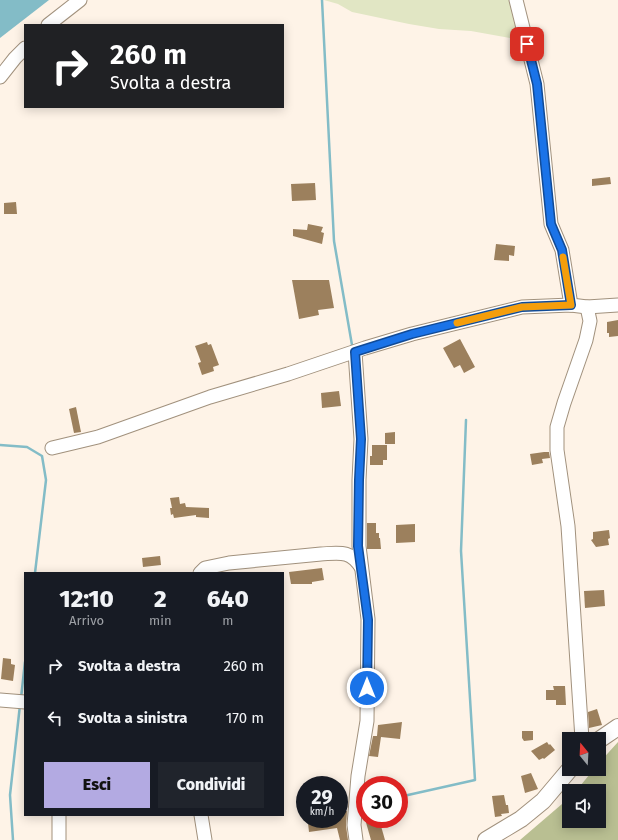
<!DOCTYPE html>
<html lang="it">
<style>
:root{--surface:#171b24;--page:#20242c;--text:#f1f3f6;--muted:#9ea1a6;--accent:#b3aae2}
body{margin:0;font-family:"Fira Sans",sans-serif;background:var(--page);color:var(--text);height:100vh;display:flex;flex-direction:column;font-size:15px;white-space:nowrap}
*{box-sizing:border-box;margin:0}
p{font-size:13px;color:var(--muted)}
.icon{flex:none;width:22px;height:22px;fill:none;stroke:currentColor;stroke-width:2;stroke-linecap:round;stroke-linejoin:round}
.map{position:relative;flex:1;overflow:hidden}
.panel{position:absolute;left:24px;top:572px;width:260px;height:244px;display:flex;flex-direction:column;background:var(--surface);border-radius:0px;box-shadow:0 2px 10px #0003}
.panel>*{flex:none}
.guide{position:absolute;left:24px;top:24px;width:260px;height:84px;border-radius:0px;box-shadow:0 2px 10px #0003;background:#202124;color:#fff;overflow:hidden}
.needle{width:26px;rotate:342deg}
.controls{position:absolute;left:562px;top:732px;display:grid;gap:8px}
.controls a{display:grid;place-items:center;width:44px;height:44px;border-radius:0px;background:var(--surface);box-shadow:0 2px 10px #0003;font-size:20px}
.speed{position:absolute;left:296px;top:776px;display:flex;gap:8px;font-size:20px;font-weight:700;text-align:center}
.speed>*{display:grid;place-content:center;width:52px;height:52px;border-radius:50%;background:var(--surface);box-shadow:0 2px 10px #0003;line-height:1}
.speed small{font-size:10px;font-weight:400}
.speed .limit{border:6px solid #d22;background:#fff;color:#111}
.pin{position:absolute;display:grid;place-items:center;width:34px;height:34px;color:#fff;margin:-17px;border-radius:8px;box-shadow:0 2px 6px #0006}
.me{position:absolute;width:44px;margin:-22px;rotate:0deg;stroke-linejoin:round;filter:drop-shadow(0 0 3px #0008)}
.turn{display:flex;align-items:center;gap:14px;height:84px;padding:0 20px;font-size:18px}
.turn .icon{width:52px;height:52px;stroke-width:2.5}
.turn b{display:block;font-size:28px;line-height:34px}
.eta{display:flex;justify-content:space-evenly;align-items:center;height:68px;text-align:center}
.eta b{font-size:24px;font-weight:800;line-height:28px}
.cta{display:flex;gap:8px;margin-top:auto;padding:8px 20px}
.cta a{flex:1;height:46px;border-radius:0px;background:var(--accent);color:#111;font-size:16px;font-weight:800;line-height:46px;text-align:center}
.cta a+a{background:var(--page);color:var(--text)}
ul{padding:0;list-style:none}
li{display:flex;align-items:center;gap:12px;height:52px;padding:0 20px}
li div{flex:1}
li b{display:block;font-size:15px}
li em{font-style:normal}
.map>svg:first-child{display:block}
.green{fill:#e1e6c4}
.forest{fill:#b9bf92}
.water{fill:#83bcc7}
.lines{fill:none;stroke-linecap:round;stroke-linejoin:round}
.stream{stroke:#83bcc7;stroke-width:2.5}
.building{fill:#9c805d}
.minor-casing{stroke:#a1917d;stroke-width:15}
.major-casing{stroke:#a1917d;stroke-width:18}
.minor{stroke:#fff;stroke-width:13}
.major{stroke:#fff;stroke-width:16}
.route-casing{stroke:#114b97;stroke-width:10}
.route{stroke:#1a73e8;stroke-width:7}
.slow{stroke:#f59e0b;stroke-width:7}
</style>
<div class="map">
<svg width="618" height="840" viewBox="0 0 618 840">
<rect width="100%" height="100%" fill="#fef3e7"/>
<polygon class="green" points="324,0 513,0 520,33 518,37 515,39 510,38 471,31 439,29 409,24 352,12 338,4"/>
<polygon class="forest" points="618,742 618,840 520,840 569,798 569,821 599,821 599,791 576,791 594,769 599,769 599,763"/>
<polygon class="water" points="0,0 49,0 0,38"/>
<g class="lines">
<g class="stream">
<polyline points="322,0 334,241 352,345"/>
<polyline points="0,445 27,447 42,456 46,480 35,573"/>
<polyline points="21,698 25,662"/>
<polyline points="399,797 475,780 461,551 466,420"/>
<polyline points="13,840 10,795 20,705"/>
</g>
</g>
<g class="building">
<polygon points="610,177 611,184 592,186 592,179"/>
<polygon points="315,183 316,200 292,201 291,184"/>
<polygon points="16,202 17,214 4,214 4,203"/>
<polygon points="308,224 323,227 321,232 324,233 322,244 293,236 293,229 307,230"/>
<polygon points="496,244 515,246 514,256 509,255 509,261 494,260"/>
<polygon points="292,280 329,280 334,308 318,310 319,315 299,319"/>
<polygon points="618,320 618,336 609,337 609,333 607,333 607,322"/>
<polygon points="460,339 475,367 464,373 460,365 454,368 443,348"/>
<polygon points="207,342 208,345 211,344 219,365 213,367 214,371 202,375 198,363 201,362 195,346"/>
<polygon points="339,391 341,406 322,408 321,393"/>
<polygon points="76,407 81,432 74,433 69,409"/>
<polygon points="395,432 395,444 385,444 385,433"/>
<polygon points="372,445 387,445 387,460 383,460 383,465 370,465 370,456 372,456"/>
<polygon points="544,452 549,452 550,458 542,459 543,463 532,465 530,454"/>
<polygon points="179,497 180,504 185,503 186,507 209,508 209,518 196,517 196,515 174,518 173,514 171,515 170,508 172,508 170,498"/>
<polygon points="367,523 376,523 376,533 379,533 379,538 380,538 381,549 367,549"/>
<polygon points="415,524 415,542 396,543 396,525"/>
<polygon points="609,530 610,538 608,539 609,545 596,547 591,540 593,539 593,532"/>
<polygon points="160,556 161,565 143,567 142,558"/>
<polygon points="322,568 324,580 312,582 312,584 291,584 289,572"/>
<polygon points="604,590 605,606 585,608 584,591"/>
<polygon points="3,658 11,659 11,664 15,665 13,681 1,679"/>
<polygon points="553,686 565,686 566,705 556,705 556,700 546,700 546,690 554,690"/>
<polygon points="597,709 602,725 589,728 588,712"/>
<polygon points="402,722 400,739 381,737 378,757 369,756 373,736 377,736 378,725"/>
<polygon points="522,731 533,731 533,740 524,741 522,738"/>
<polygon points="547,742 549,745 550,744 555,750 544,759 543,758 539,760 531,751"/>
<polygon points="531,773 538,789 525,793 521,776"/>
<polygon points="504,795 506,805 508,805 509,813 501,814 502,816 495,817 492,796"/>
<polygon points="347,811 346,826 348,840 340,840 337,828 309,832 308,823 330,819 339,819 339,812"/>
<polygon points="365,819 379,819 385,840 371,840"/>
</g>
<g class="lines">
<defs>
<g id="minor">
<polyline points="516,0 537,84 551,224 562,250 571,305"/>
<polyline points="48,25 80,0"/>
<polyline points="0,77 15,58 25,48"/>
<polyline points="355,352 361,439 359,480 359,546 368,619 367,721 358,776 354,825 356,840"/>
<polyline points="52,448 98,437 210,397 288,374 365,348 412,334 522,307 571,305 587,307 618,305"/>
<path d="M 200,573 L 205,568 L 229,563 L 321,554 C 340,553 350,550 361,567"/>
<polyline points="0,700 25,702"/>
<polyline points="582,739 568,526 557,450 557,427 564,403 586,340 590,321 587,307"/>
<polyline points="59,815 59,840"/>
<polyline points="201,815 205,840"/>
</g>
<g id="major">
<polyline points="599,740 618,727"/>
<polyline points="486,840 521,819 543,801 570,769"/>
</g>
</defs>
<use href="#minor" class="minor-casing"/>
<use href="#major" class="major-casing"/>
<use href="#minor" class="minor"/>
<use href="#major" class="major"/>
</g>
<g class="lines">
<defs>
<polyline id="route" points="367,688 368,620 358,546 359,480 361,439 355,352 412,334 522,307 571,305 562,250 551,224 537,84 527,44"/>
</defs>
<use href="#route" class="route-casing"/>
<use href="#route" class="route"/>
<polyline class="slow" points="457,323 522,307 571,305 563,257"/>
</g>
</svg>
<div class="controls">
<a><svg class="needle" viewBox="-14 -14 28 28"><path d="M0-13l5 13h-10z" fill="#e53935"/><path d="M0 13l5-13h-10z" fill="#9ea1a6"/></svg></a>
<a><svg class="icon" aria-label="sound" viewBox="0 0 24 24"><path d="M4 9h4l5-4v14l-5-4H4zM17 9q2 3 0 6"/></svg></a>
</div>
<div class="speed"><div>29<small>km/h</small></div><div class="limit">30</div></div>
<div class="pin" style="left:527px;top:44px;background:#d93025"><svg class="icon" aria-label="arrive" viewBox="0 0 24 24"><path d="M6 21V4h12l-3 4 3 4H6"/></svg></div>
<svg class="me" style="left:367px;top:688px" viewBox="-20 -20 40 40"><circle r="17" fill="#1a73e8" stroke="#fff" stroke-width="3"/><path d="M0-11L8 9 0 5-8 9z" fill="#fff"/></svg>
<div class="guide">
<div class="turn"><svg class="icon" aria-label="right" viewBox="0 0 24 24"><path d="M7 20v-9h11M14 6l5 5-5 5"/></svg><div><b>260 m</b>Svolta a destra</div></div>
</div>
<section class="panel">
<div class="eta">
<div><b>12:10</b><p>Arrivo</p></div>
<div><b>2</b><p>min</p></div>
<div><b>640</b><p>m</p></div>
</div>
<ul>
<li><svg class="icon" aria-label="right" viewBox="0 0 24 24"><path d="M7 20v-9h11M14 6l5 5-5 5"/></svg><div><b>Svolta a destra</b></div><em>260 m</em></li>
<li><svg class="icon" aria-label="left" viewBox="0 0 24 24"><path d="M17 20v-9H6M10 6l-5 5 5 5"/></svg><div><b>Svolta a sinistra</b></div><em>170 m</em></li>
</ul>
<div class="cta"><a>Esci</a><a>Condividi</a></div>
</section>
</div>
